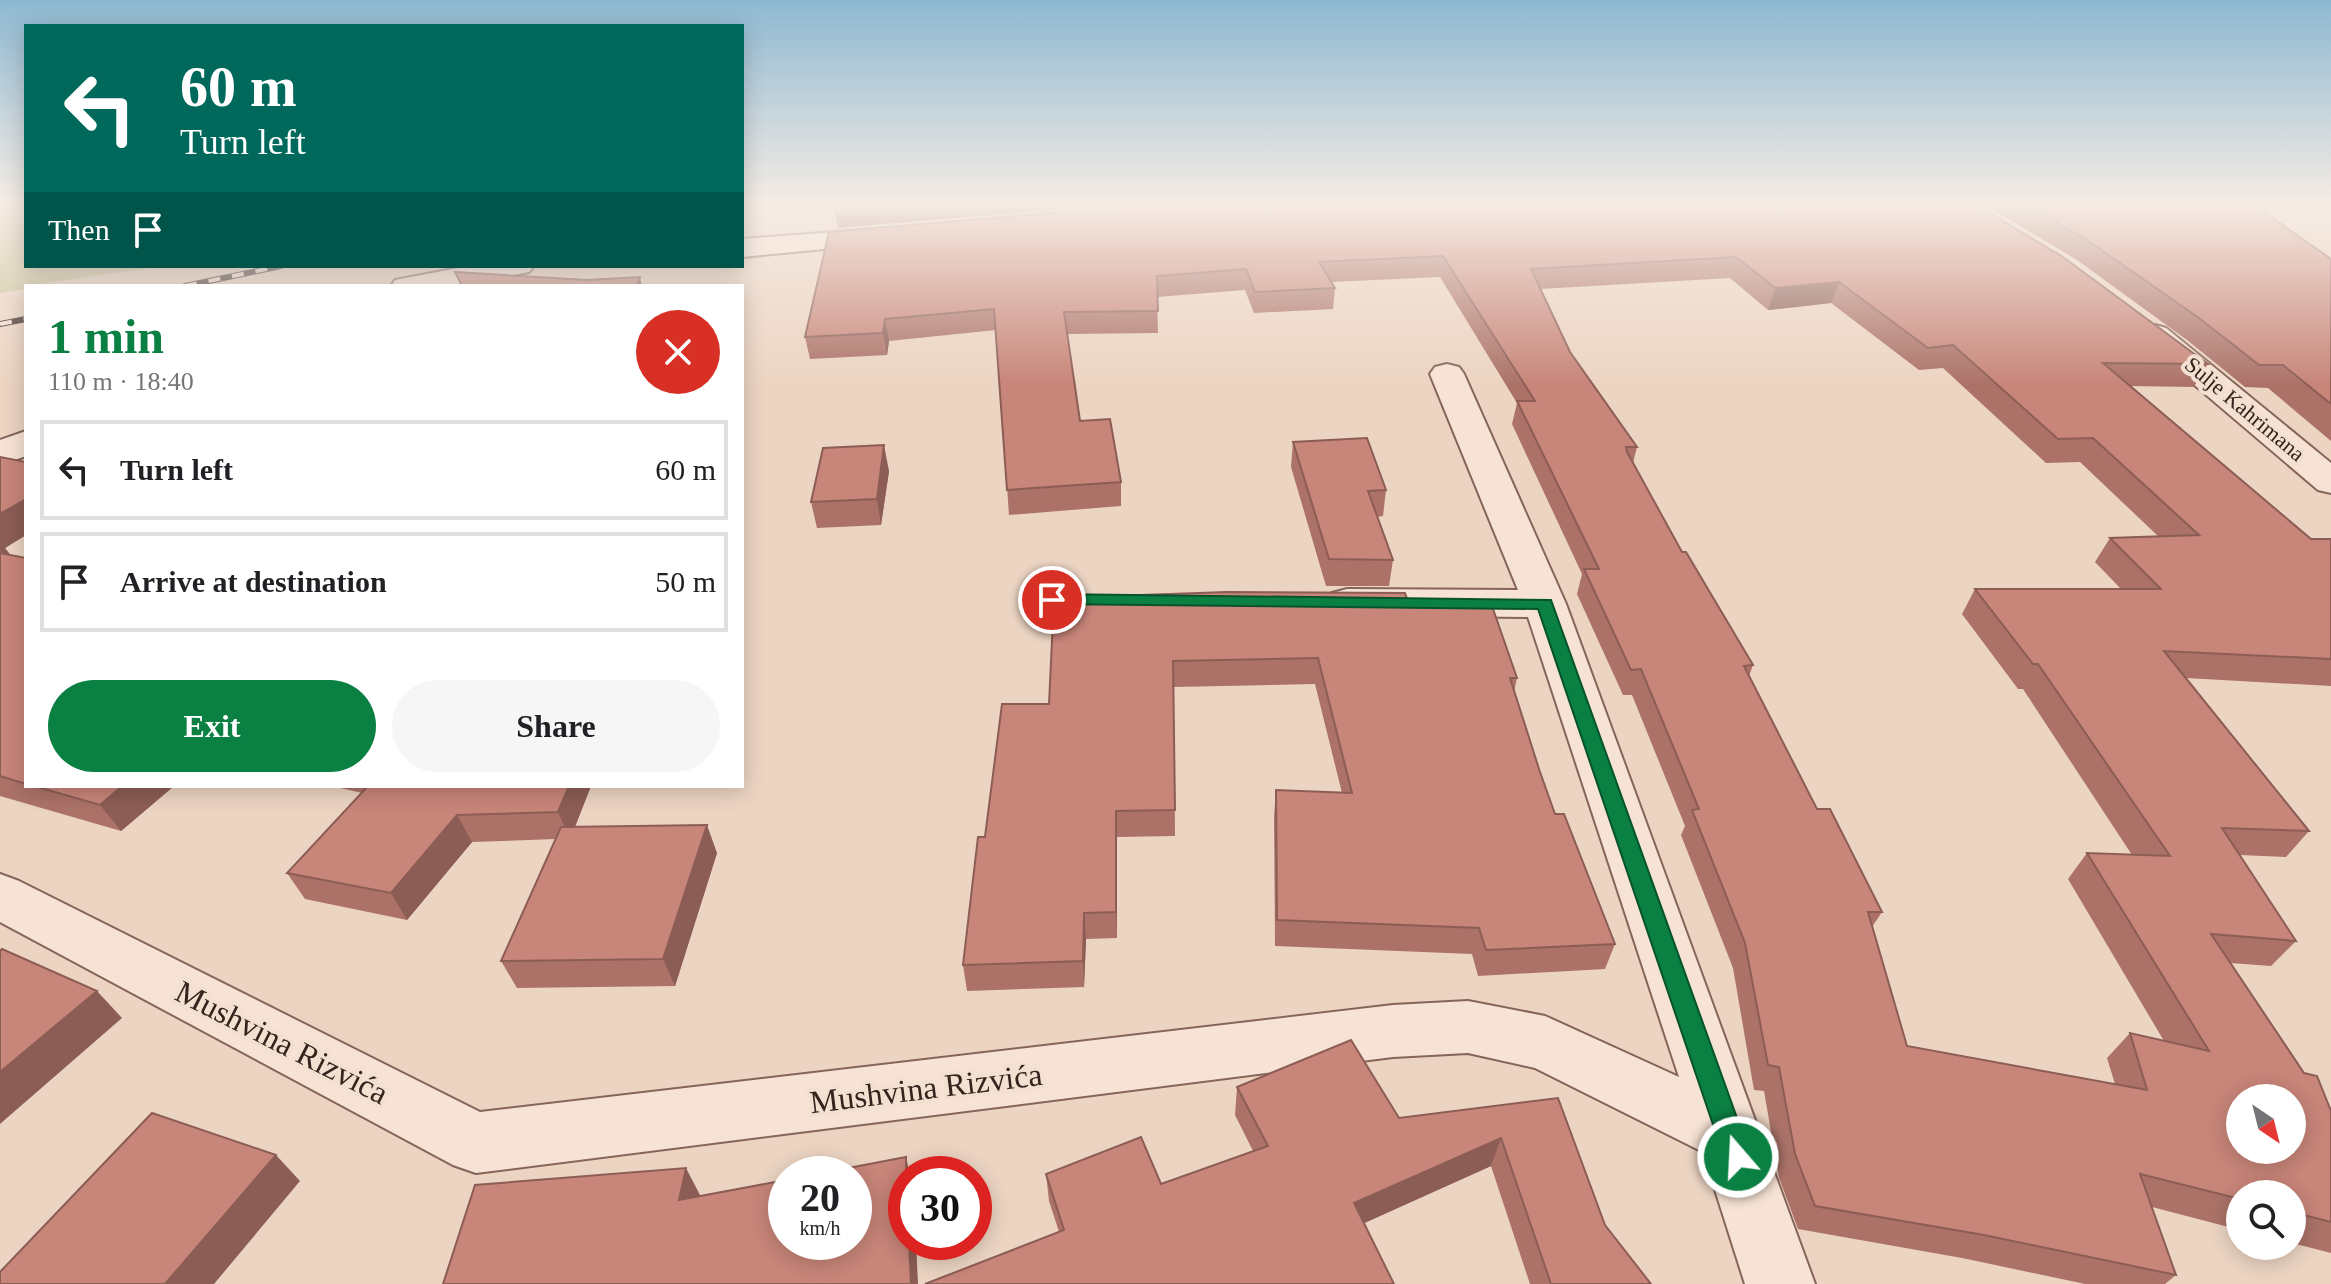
<!DOCTYPE html>
<meta charset="utf-8">
<style>
:root{--surface:#fff;--page:#f6f6f6;--text:#202124;--muted:#757577;--line:#e0e0e0;--accent:#0b8043}
body{margin:0;font-family:Georgia,serif;background:var(--page);color:var(--text);height:100vh;display:flex;flex-direction:column;font-size:30px;white-space:nowrap}
*{box-sizing:border-box;margin:0}
p{font-size:26px;color:var(--muted)}
.icon{flex:none;width:44px;height:44px;fill:none;stroke:currentColor;stroke-width:2;stroke-linecap:round;stroke-linejoin:round}
.map{position:relative;flex:1;overflow:hidden}
.drawer{position:absolute;left:24px;top:284px;width:720px;height:504px;display:flex;flex-direction:column;background:var(--surface);border-radius:0px;box-shadow:0 4px 20px #0003}
.drawer>*{flex:none}
.hud{position:absolute;left:24px;top:24px;width:720px;height:244px;border-radius:0px;box-shadow:0 4px 20px #0003;background:#00695c;color:#fff;overflow:hidden}
.needle{width:52px;rotate:145deg}
.buttons{position:absolute;left:2226px;top:1084px;display:grid;gap:16px}
.buttons a{display:grid;place-items:center;width:80px;height:80px;border-radius:50%;background:var(--surface);box-shadow:0 4px 20px #0003;font-size:40px}
.speed{position:absolute;left:768px;top:1156px;display:flex;gap:16px;font-size:40px;font-weight:700;text-align:center}
.speed>*{display:grid;place-content:center;width:104px;height:104px;border-radius:50%;background:var(--surface);box-shadow:0 4px 20px #0003;line-height:1}
.speed small{font-size:20px;font-weight:400}
.speed .limit{border:12px solid #d22;background:#fff;color:#111}
.pin{position:absolute;display:grid;place-items:center;width:68px;height:68px;color:#fff;margin:-34px;border:4px solid #fff;border-radius:50%;box-shadow:0 2px 8px #0007}
.me{position:absolute;width:88px;margin:-44px;rotate:341deg;stroke-linejoin:round;filter:drop-shadow(0 0 6px #0008)}
.turn{display:flex;align-items:center;gap:28px;height:168px;padding:0 24px;font-size:36px}
.turn .icon{width:104px;height:104px;stroke-width:2.5}
.turn b{display:block;font-size:56px;line-height:68px}
.then{display:flex;align-items:center;height:76px;padding:0 24px;background:#0003;gap:16px;font-size:30px}
.round{display:grid;place-items:center;flex:none;width:84px;height:84px;border-radius:42px;background:var(--page)}
.overview{display:flex;align-items:center;justify-content:space-between;height:136px;padding:0 24px}
h1{font-size:48px;font-weight:700;line-height:60px;color:var(--accent)}
.cta{display:flex;gap:16px;margin-top:auto;padding:16px 24px}
.cta a{flex:1;height:92px;border-radius:48px;background:var(--accent);color:#fff;font-size:32px;font-weight:700;line-height:92px;text-align:center}
.cta a+a{background:var(--page);color:var(--text)}
ul{padding:0;list-style:none}
li{display:flex;align-items:center;gap:24px;height:100px;margin:0 16px 12px;padding:0 8px;border:4px solid var(--line);border-radius:0px}
li div{flex:1}
li b{display:block;font-size:30px}
li em{font-style:normal}
.map>svg:first-child{display:block}
.green{fill:#c9c196}
.lines{fill:none;stroke-linecap:round;stroke-linejoin:round}
.minor-casing{stroke:#85655a;stroke-width:4}
.tertiary-casing{stroke:#85655a;stroke-width:4}
.minor{fill:#f7e3d5;fill-rule:evenodd}
.tertiary{fill:#f7e3d5;fill-rule:evenodd}
.rail-casing{stroke:#35231e;stroke-width:6}
.rail{stroke:#f4e0d1;stroke-width:4;stroke-dasharray:12;stroke-linecap:butt}
.wall{fill:#ac7268;fill-rule:evenodd}
.shaded-wall{fill:#8c5d55}
.building{fill:#c88579;stroke:#8c5d55;stroke-width:2;fill-rule:evenodd}
.route{fill:#0b8043;stroke:#07532c;stroke-width:2}
.labels{text-anchor:middle;dominant-baseline:central;stroke-width:8;stroke-linejoin:round;paint-order:stroke}
.far-street-label{font-size:22px;fill:#35231e;stroke:#f4e0d1}
.near-street-label{font-size:32px;fill:#35231e;stroke:#f4e0d1}
</style>
<div class="map">
<svg width="2331" height="1284" viewBox="0 0 2331 1284">
<rect width="100%" height="100%" fill="#ecd4c2"/>
<polygon class="green" points="0,205 26,205 26,266 164,266 26,286 26,289 0,293"/>
<g class="lines">
<defs>
<g id="minor">
<polygon points="887,228 897,230 901,236 897,242 742,257 742,239"/>
<polygon points="469,266 534,266 529,272 456,286 391,286 395,280"/>
<polygon points="1447,364 1459,367 1464,374 1566,604 1815,1284 1745,1284 1703,1152 1535,1068 1468,1053 1393,1057 476,1173 453,1165 0,922 0,874 19,881 480,1112 1393,1005 1468,1001 1545,1016 1679,1077 1528,617 1347,615 1332,611 1326,602 1332,593 1347,589 1518,590 1430,374 1435,367"/>
<polygon points="26,431 26,456 0,465 0,440"/>
</g>
<polygon id="tertiary" points="2155,325 2166,328 2331,463 2331,493 2318,490 2144,342 2139,335 2144,328"/>
</defs>
<use href="#minor" class="minor-casing"/>
<use href="#tertiary" class="tertiary-casing"/>
<use href="#minor" class="minor"/>
<use href="#tertiary" class="tertiary"/>
<defs>
<g id="rail">
<polyline points="185,286 281,266"/>
<polyline points="0,324 26,319"/>
</g>
</defs>
<use href="#rail" class="rail-casing"/>
<use href="#rail" class="rail"/>
</g>
<g class="wall">
<path d="M 1143,205 L 1976,205 L 2208,364 L 2194,387 L 2130,386 L 2311,539 L 2331,539 L 2331,686 L 2186,678 L 2309,831 L 2286,857 L 2240,855 L 2296,941 L 2271,966 L 2230,963 L 2304,1073 L 2331,1111 L 2331,1253 L 2292,1243 L 2292,1194 L 2240,1194 L 2240,1230 L 2152,1207 L 2176,1275 L 2165,1284 L 2085,1284 L 1962,1258 L 1798,1229 L 1779,1178 L 1764,1091 L 1754,1090 L 1733,968 L 1681,835 L 1685,826 L 1632,695 L 1623,695 L 1577,594 L 1582,574 L 1512,424 L 1517,403 L 1440,277 L 1331,282 L 1335,288 L 1333,309 L 1254,313 L 1245,290 L 1157,297 L 1158,333 L 1067,334 L 1080,421 L 1121,482 L 1121,506 L 1009,515 L 996,330 L 889,341 L 887,355 L 810,359 L 805,337 ZM 1730,278 L 1768,310 L 1831,303 L 1919,370 L 1943,368 L 2046,463 L 2080,462 L 2158,536 L 2110,538 L 2095,562 L 2121,589 L 1975,589 L 1962,614 L 2018,689 L 2023,689 L 2132,855 L 2087,853 L 2068,879 L 2164,1041 L 2130,1033 L 2107,1058 L 2115,1084 L 1907,1046 L 1872,927 L 1882,912 L 1817,809 L 1749,676 L 1753,665 L 1682,552 L 1633,463 L 1637,447 L 1570,352 L 1540,289 Z"/>
<polygon points="1985,205 2254,205 2331,259 2331,441 2268,388 2245,387 2187,340 2077,260"/>
<polygon points="1293,442 1386,490 1383,516 1377,517 1393,560 1389,586 1326,586 1291,467"/>
<polygon points="0,457 26,462 26,535 5,548 10,555 26,558 26,786 174,786 121,831 0,796"/>
<polygon points="889,471 881,525 817,528 811,502"/>
<polygon points="1054,598 1410,607 1517,678 1514,692 1540,772 1555,814 1615,944 1605,969 1478,976 1472,954 1275,946 1274,816 1276,790 1342,793 1315,684 1174,687 1175,836 1117,837 1117,938 1086,939 1084,987 967,991 963,965 985,837 1049,704"/>
<polygon points="332,786 591,786 575,827 717,853 675,986 517,988 501,961 556,839 472,842 407,920 305,899 287,873 362,793"/>
<polygon points="1237,1087 1399,1118 1558,1098 1605,1225 1651,1284 1530,1284 1491,1166 1364,1223 1059,1232 1049,1201 1046,1174 1161,1184 1253,1151 1235,1115"/>
</g>
<g class="shaded-wall">
<polygon points="865,205 1110,205 838,228 834,208"/>
<polygon points="640,277 642,286 636,286"/>
<polygon points="1839,282 1831,303 1768,310 1775,288"/>
<polygon points="885,319 889,341 887,355 883,333"/>
<polygon points="884,445 889,471 881,525 877,499"/>
<polygon points="26,499 26,535 5,548 16,562 0,572 0,514"/>
<polygon points="122,786 174,786 121,831 100,805"/>
<polygon points="569,786 591,786 570,839 558,812"/>
<polygon points="1116,811 1117,837 1117,938 1116,912"/>
<polygon points="457,815 472,842 407,920 391,893"/>
<polygon points="707,825 717,853 675,986 663,959"/>
<polygon points="1084,913 1086,939 1084,987 1083,961"/>
<polygon points="97,991 122,1018 0,1124 0,1072"/>
<polygon points="1501,1138 1491,1166 1349,1230 1354,1203"/>
<polygon points="276,1155 300,1181 214,1284 165,1284"/>
<polygon points="906,1157 910,1174 906,1174"/>
<polygon points="686,1168 700,1195 693,1227 679,1200"/>
<polygon points="909,1242 916,1242 918,1284 911,1284"/>
</g>
<g class="building">
<polygon points="835,205 865,205 834,208"/>
<path d="M 1143,205 L 1976,205 L 2063,257 L 2208,364 L 2103,363 L 2311,539 L 2331,539 L 2331,659 L 2164,651 L 2309,831 L 2222,828 L 2296,941 L 2211,934 L 2304,1073 L 2317,1076 L 2331,1111 L 2331,1222 L 2292,1212 L 2292,1194 L 2240,1194 L 2240,1199 L 2140,1174 L 2176,1275 L 1984,1235 L 1815,1206 L 1795,1154 L 1779,1067 L 1768,1065 L 1745,943 L 1692,810 L 1699,809 L 1641,669 L 1631,670 L 1584,569 L 1599,569 L 1517,401 L 1535,401 L 1443,256 L 1319,262 L 1335,288 L 1255,292 L 1246,269 L 1157,276 L 1158,311 L 1064,312 L 1080,421 L 1110,419 L 1121,482 L 1007,490 L 994,309 L 885,319 L 883,333 L 805,337 L 829,232 ZM 1736,257 L 1775,288 L 1839,282 L 1928,348 L 1953,345 L 2058,439 L 2093,438 L 2199,535 L 2110,538 L 2161,589 L 1975,589 L 2033,664 L 2038,664 L 2170,856 L 2087,853 L 2209,1051 L 2130,1033 L 2147,1090 L 1907,1046 L 1868,912 L 1882,912 L 1830,809 L 1817,809 L 1744,666 L 1753,665 L 1686,552 L 1682,552 L 1627,452 L 1626,447 L 1637,447 L 1570,352 L 1531,269 ZM 2240,1098 L 2292,1098 L 2292,1150 L 2240,1150 Z"/>
<polygon points="2027,205 2254,205 2331,259 2331,404 2283,365 2259,365 2199,318 2087,240"/>
<polygon points="455,272 587,280 640,277 636,286 462,286"/>
<polygon points="1367,438 1386,490 1368,491 1393,560 1329,559 1293,442"/>
<polygon points="884,445 877,499 811,502 823,448"/>
<polygon points="0,457 26,462 26,499 0,514"/>
<polygon points="0,553 26,558 26,784 0,776"/>
<polygon points="1227,592 1405,593 1410,607 1492,606 1517,678 1510,678 1540,772 1555,814 1564,814 1615,944 1486,950 1479,928 1277,920 1276,790 1352,793 1318,658 1173,661 1175,810 1116,811 1116,912 1084,913 1083,961 963,965 978,837 985,837 1002,704 1049,704 1054,598"/>
<polygon points="34,786 122,786 100,805"/>
<polygon points="368,786 569,786 558,812 457,815 391,893 287,873"/>
<polygon points="707,825 663,959 501,961 561,827"/>
<polygon points="2,949 97,991 0,1072 0,951"/>
<polygon points="1351,1040 1399,1118 1558,1098 1605,1225 1651,1284 1551,1284 1501,1138 1354,1203 1394,1284 925,1284 1064,1230 1046,1174 1141,1137 1161,1184 1268,1146 1237,1087"/>
<polygon points="152,1113 276,1155 165,1284 0,1284 0,1272"/>
<polygon points="906,1157 906,1242 909,1242 911,1284 443,1284 475,1185 686,1168 679,1200 786,1180 786,1242 854,1242 854,1174 817,1174"/>
</g>
<linearGradient id="sky" x2="0" y2="1"><stop stop-color="#8db8d2"/><stop offset="0.53" stop-color="#f6ece4"/><stop offset="1" stop-color="#f6ece4" stop-opacity="0"/></linearGradient>
<rect width="2331" height="385" fill="url(#sky)"/>
<polygon class="route" points="1052,594 1551,600 1751,1157 1747,1166 1738,1170 1728,1166 1724,1157 1538,609 1046,604 1043,600"/>
<g class="labels">
<g class="far-street-label">
<text transform="translate(2245 409) rotate(40)">Sulje Kahrimana</text>
</g>
<g class="near-street-label">
<text transform="translate(282 1042) rotate(27)">Mushvina Rizvića</text>
<text transform="translate(926 1088) rotate(-7)">Mushvina Rizvića</text>
</g>
</g>
</svg>
<div class="buttons">
<a><svg class="needle" viewBox="-14 -14 28 28"><path d="M0-13l5 13h-10z" fill="#e53935"/><path d="M0 13l5-13h-10z" fill="#757577"/></svg></a>
<a><svg class="icon" aria-label="search" viewBox="0 0 24 24"><circle cx="10" cy="10" r="6"/><path d="M15 15l6 6"/></svg></a>
</div>
<div class="speed"><div>20<small>km/h</small></div><div class="limit">30</div></div>
<div class="pin" style="left:1052px;top:600px;background:#d93025"><svg class="icon" aria-label="arrive" viewBox="0 0 24 24"><path d="M6 21V4h12l-3 4 3 4H6"/></svg></div>
<svg class="me" style="left:1738px;top:1157px" viewBox="-20 -20 40 40"><circle r="17" fill="#0b8043" stroke="#fff" stroke-width="3"/><path d="M0-11L8 9 0 5-8 9z" fill="#fff"/></svg>
<div class="hud">
<div class="turn"><svg class="icon" aria-label="left" viewBox="0 0 24 24"><path d="M17 20v-9H6M10 6l-5 5 5 5"/></svg><div><b>60 m</b>Turn left</div></div>
<div class="then">Then<svg class="icon" aria-label="arrive" viewBox="0 0 24 24"><path d="M6 21V4h12l-3 4 3 4H6"/></svg></div>
</div>
<section class="drawer">
<div class="overview"><div><h1>1 min</h1><p>110 m · 18:40</p></div><a class="round" style="background:#d93025;color:#fff"><svg class="icon" aria-label="close" viewBox="0 0 24 24"><path d="M6 6l12 12M18 6L6 18"/></svg></a></div>
<ul>
<li><svg class="icon" aria-label="left" viewBox="0 0 24 24"><path d="M17 20v-9H6M10 6l-5 5 5 5"/></svg><div><b>Turn left</b></div><em>60 m</em></li>
<li><svg class="icon" aria-label="arrive" viewBox="0 0 24 24"><path d="M6 21V4h12l-3 4 3 4H6"/></svg><div><b>Arrive at destination</b></div><em>50 m</em></li>
</ul>
<div class="cta"><a>Exit</a><a>Share</a></div>
</section>
</div>
